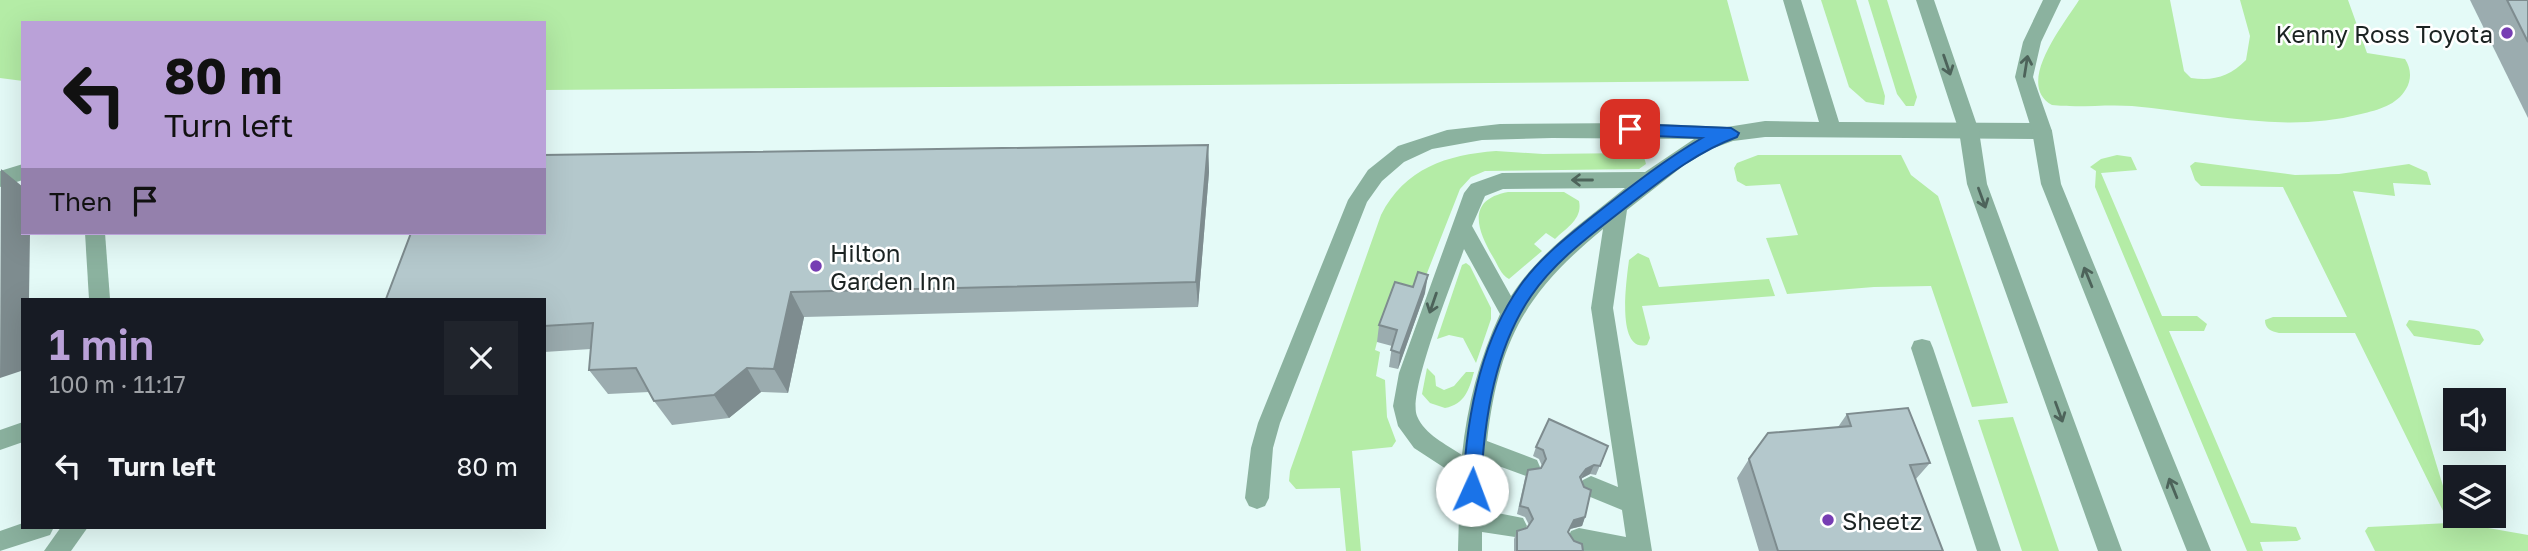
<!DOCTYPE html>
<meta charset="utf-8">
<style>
:root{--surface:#171b24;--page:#20242c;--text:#f1f3f6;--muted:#9ea1a6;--accent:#baa1d8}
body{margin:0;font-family:"Golos Text",sans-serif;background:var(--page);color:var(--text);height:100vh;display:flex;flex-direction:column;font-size:26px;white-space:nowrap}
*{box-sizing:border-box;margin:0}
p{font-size:23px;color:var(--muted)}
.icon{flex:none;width:38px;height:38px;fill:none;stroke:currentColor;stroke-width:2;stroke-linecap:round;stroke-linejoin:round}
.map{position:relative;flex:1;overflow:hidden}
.panel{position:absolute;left:21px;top:298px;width:525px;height:231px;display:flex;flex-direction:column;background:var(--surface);border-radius:0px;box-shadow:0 7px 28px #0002}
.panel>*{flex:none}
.guide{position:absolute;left:21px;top:21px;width:525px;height:214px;border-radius:0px;box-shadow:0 7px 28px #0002;background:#baa1d8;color:#111;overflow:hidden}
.fabs{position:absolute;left:2443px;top:388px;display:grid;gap:14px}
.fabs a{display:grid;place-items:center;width:63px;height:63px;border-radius:0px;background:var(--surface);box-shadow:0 7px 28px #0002;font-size:35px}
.pin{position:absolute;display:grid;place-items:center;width:60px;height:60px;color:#fff;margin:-30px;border-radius:14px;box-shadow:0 4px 10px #0006}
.me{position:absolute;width:77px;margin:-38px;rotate:2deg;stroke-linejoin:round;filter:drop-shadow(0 0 5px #0008)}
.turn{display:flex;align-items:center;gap:24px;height:147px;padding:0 28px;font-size:32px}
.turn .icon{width:91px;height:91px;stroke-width:2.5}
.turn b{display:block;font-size:49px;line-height:60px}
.then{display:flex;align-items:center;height:66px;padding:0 28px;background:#0003;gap:14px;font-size:26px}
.round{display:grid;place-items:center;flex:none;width:74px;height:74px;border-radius:0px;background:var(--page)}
.overview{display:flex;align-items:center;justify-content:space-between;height:119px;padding:0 28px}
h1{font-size:42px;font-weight:600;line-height:52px;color:var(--accent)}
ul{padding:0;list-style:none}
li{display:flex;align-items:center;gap:21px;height:98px;padding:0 28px}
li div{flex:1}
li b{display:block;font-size:26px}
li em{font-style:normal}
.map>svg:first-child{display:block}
.green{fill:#b4eca6}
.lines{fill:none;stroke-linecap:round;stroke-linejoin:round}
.lane{fill:#8bb29f;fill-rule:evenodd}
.street{fill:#8bb29f;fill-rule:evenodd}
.wall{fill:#9bacaf}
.shaded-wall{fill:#7e8c8f}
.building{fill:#b4c8cc;stroke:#7e8c8f;stroke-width:2}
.oneway{stroke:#4d635a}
.route{fill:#1a73e8;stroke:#114b97;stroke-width:2}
.poi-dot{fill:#763db3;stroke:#fff;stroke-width:2.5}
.labels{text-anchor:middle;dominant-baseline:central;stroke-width:5;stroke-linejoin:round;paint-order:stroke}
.poi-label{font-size:24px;fill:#1b2322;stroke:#fff;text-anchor:start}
</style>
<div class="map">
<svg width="2528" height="551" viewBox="0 0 2528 551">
<rect width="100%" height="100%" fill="#e4faf7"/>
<g class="green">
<polygon points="0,0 1727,0 1749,81 544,90 544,23 23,23 23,81 0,78"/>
<polygon points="1821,0 1856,0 1885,96 1884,105 1866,102 1849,87"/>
<polygon points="1868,0 1887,0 1917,97 1914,106 1906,106 1897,94"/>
<path d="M 2079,0 L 2170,0 L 2184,71 L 2191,78 C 2214,81 2229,77 2246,60 L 2250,36 L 2240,0 L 2348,0 L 2367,53 L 2405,59 C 2411,68 2412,79 2406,89 C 2397,105 2378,110 2361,114 C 2284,134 2209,113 2132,106 C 2106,104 2078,108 2052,105 C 2014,84 2065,23 2079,0 Z"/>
<path d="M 1496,151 L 1543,154 L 1633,153 L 1644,157 L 1646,164 L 1639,169 L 1485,171 L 1471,177 L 1460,189 L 1420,291 L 1377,342 L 1375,350 L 1380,352 L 1376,376 L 1385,380 L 1387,417 L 1396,441 L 1392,447 L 1352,451 L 1361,551 L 1346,551 L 1340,488 L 1296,489 L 1289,481 L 1290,471 L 1381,215 C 1405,168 1446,155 1496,151 Z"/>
<polygon points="1758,155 1901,155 1911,175 1938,196 2008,403 1972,407 1931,286 1874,287 1787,294 1766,238 1798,235 1780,184 1746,186 1737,181 1734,168 1737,163"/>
<polygon points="2117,155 2131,157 2137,170 2101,173 2162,316 2197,316 2207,324 2204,331 2169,331 2251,523 2296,527 2301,539 2297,541 2260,542 2263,551 2247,551 2095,187 2096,171 2090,167 2101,159"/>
<path d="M 2195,162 L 2295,175 L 2339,174 L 2409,164 L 2427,172 L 2431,185 L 2393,183 L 2395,196 L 2353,191 L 2454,522 L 2528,535 L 2528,551 L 2375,551 L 2365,531 L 2368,527 L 2449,523 L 2355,333 L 2279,333 C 2271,331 2265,329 2265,320 L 2273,317 L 2347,317 L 2283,187 L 2201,186 L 2195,180 L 2190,166 Z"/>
<path d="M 1508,192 L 1564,192 L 1579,201 C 1583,219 1566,228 1555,239 L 1546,233 L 1534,244 L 1542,251 L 1509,279 C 1501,275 1498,265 1493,257 C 1478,231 1465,200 1508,192 Z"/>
<path d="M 1638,253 L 1649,258 L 1659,287 L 1769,279 L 1775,296 L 1642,306 L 1650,338 L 1647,345 C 1615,353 1627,277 1629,260 Z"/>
<polygon points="1466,263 1470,266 1491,308 1491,319 1476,363 1463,338 1449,335 1437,339 1462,265"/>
<polygon points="2409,320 2474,329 2479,331 2484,340 2480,345 2475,345 2414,336 2406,325"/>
<path d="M 1427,368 L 1435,376 L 1436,386 L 1444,390 L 1454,386 L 1466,372 L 1474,372 C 1469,390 1465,404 1445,408 L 1430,403 L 1422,394 Z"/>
<polygon points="2013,417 2059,551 2022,551 1978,420"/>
</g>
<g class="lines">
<g class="lane">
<path d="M 1783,0 L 1801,0 L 1839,122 L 2042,123 L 2049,126 L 2052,131 L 2049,136 L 2042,139 L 1765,137 L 1733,141 L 1711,149 L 1683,166 L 1627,210 L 1613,308 L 1652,551 L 1584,551 L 1571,547 L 1567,539 L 1571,531 L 1579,528 L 1626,537 L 1622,510 L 1583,494 L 1579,487 L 1583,480 L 1591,476 L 1618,487 L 1591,308 L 1603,229 C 1524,294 1499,341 1487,441 L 1537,460 L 1540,467 L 1537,474 L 1529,477 L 1485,461 L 1482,510 L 1523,518 L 1527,526 L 1523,534 L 1515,537 L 1482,532 L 1482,551 L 1458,551 L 1460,478 L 1414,448 L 1398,426 L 1393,406 L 1399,373 L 1464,193 L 1471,184 L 1502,173 L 1645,172 L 1694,139 L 1552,138 L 1482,140 L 1432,149 L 1404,162 L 1382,181 L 1367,202 L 1280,423 L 1273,448 L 1269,498 L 1265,506 L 1257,509 L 1249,506 L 1245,498 L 1251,448 L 1258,423 L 1348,200 L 1368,170 L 1398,146 L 1447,130 L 1500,124 L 1637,123 L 1727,127 L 1765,121 L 1819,122 ZM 1625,188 C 1585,221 1540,251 1511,296 L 1472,226 L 1485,196 L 1503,189 ZM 1464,249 L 1500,314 C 1479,359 1467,406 1462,455 C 1446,444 1425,435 1417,416 C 1407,393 1454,278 1464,249 Z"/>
<polygon points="23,164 23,180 0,187 0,171"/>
<polygon points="85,233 105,233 110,299 89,299"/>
<polygon points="1922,339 1930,341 1933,348 2001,551 1977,551 1911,348 1914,341"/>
<polygon points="23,422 23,442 0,450 0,430"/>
<polygon points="23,523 23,527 54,527 50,535 0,551 0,531"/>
<polygon points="61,527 88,527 71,551 44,551"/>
</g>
<g class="street">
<polygon points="1916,0 1934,0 1979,131 1987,184 2122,551 2098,551 1967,184 1959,131"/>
<polygon points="2043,0 2061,0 2041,42 2033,77 2052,131 2061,184 2211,551 2187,551 2041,184 2032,131 2015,77 2023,42"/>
</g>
</g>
<g class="wall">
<polygon points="2470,0 2528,0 2528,118"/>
<polygon points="1208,145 1209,172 1198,307 804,317 788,393 761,392 729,418 672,425 654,401 649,392 608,394 589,370 591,349 544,352 544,299"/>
<polygon points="1425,293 1398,369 1389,367 1392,346 1377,342 1379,325"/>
<polygon points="1847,414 1930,463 1915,480 1943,551 1759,551 1737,478 1749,459 1838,427"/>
<polygon points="1608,446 1596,475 1590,474 1581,479 1585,517 1582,526 1570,529 1568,532 1574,541 1583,551 1514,551 1514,539 1517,531 1527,528 1529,525 1525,517 1517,514 1525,478 1528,470 1541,468 1542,466 1539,459 1533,456 1536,447"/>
</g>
<g class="shaded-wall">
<polygon points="1208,145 1209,172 1198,307 1196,282"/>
<polygon points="1,169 23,187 23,233 30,233 29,299 23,299 23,362 21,362 21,371 0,378"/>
<polygon points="1428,275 1425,293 1398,369 1400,353"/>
<polygon points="791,292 804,317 788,393 774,369"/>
<polygon points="747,368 761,392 729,418 714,395"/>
<polygon points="1594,465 1590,474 1582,478 1577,486 1586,469"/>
<polygon points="1585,517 1582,526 1570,529 1574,520"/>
</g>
<g class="building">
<polygon points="2507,0 2528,0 2528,42"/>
<polygon points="1208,145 1196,282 791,292 774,369 747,368 714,395 654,401 636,368 589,370 593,323 544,326 544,299 386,299 411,233 544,233 544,155"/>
<polygon points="1418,272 1428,275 1400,353 1391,350 1397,330 1379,325 1395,282 1413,287"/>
<polygon points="1908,408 1930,463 1910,465 1943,551 1778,551 1749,459 1768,433 1851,426 1847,414"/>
<polygon points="1549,419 1608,446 1600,466 1594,465 1586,469 1580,477 1584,487 1591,490 1585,517 1574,520 1568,532 1574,541 1582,544 1583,551 1517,551 1517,531 1527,528 1533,519 1528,508 1520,506 1528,470 1541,468 1546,459 1543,450 1536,447"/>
</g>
<defs><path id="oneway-shaft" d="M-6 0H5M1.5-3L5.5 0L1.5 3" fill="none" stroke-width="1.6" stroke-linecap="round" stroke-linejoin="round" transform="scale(1.75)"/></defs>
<g class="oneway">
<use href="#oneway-shaft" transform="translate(1947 65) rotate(71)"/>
<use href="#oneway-shaft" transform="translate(2026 66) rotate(-81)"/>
<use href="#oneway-shaft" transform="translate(1582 180) rotate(180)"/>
<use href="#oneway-shaft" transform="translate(1982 198) rotate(70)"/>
<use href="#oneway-shaft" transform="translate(2088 277) rotate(-112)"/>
<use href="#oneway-shaft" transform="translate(1433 303) rotate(109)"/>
<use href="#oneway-shaft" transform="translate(2059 412) rotate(70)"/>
<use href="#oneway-shaft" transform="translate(2173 488) rotate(-112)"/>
</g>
<path class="route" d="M 1630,124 L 1731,128 L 1739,133 L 1737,137 C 1696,152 1663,179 1629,205 C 1595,232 1556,259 1531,296 C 1493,351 1483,425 1481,490 L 1478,495 L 1472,498 L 1466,495 L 1463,490 C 1466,421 1479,344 1520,286 C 1541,256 1573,232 1602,209 C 1634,184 1666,159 1702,138 L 1630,135 L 1623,129 Z"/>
<g class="poi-dot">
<circle cx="2507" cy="33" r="7"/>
<circle cx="816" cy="266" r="7"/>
<circle cx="1828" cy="520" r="7"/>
</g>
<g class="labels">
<g class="poi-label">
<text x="2493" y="33" text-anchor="end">Kenny Ross Toyota</text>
<text x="830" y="252">Hilton<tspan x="830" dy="28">Garden Inn</tspan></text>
<text x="1842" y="520">Sheetz</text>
</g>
</g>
</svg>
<div class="fabs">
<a><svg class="icon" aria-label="sound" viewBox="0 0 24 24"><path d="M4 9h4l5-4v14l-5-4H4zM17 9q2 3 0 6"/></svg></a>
<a><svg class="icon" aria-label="layers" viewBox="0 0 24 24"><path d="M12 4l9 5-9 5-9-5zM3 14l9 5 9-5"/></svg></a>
</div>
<div class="pin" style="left:1630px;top:129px;background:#d93025"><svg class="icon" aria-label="arrive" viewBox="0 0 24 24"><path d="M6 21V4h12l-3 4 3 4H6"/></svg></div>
<svg class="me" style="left:1472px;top:490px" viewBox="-20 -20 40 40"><circle r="19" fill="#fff"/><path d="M0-13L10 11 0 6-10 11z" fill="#1a73e8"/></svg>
<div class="guide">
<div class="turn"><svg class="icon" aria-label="left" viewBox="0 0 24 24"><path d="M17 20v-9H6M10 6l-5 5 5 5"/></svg><div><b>80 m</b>Turn left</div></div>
<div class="then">Then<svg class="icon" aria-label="arrive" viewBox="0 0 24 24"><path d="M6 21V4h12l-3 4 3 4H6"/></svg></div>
</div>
<section class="panel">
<div class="overview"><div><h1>1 min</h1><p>100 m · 11:17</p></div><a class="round"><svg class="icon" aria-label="close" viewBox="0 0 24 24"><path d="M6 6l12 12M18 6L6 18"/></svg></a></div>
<ul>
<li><svg class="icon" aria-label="left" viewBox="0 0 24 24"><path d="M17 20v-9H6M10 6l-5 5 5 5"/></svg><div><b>Turn left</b></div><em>80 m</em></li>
</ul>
</section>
</div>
